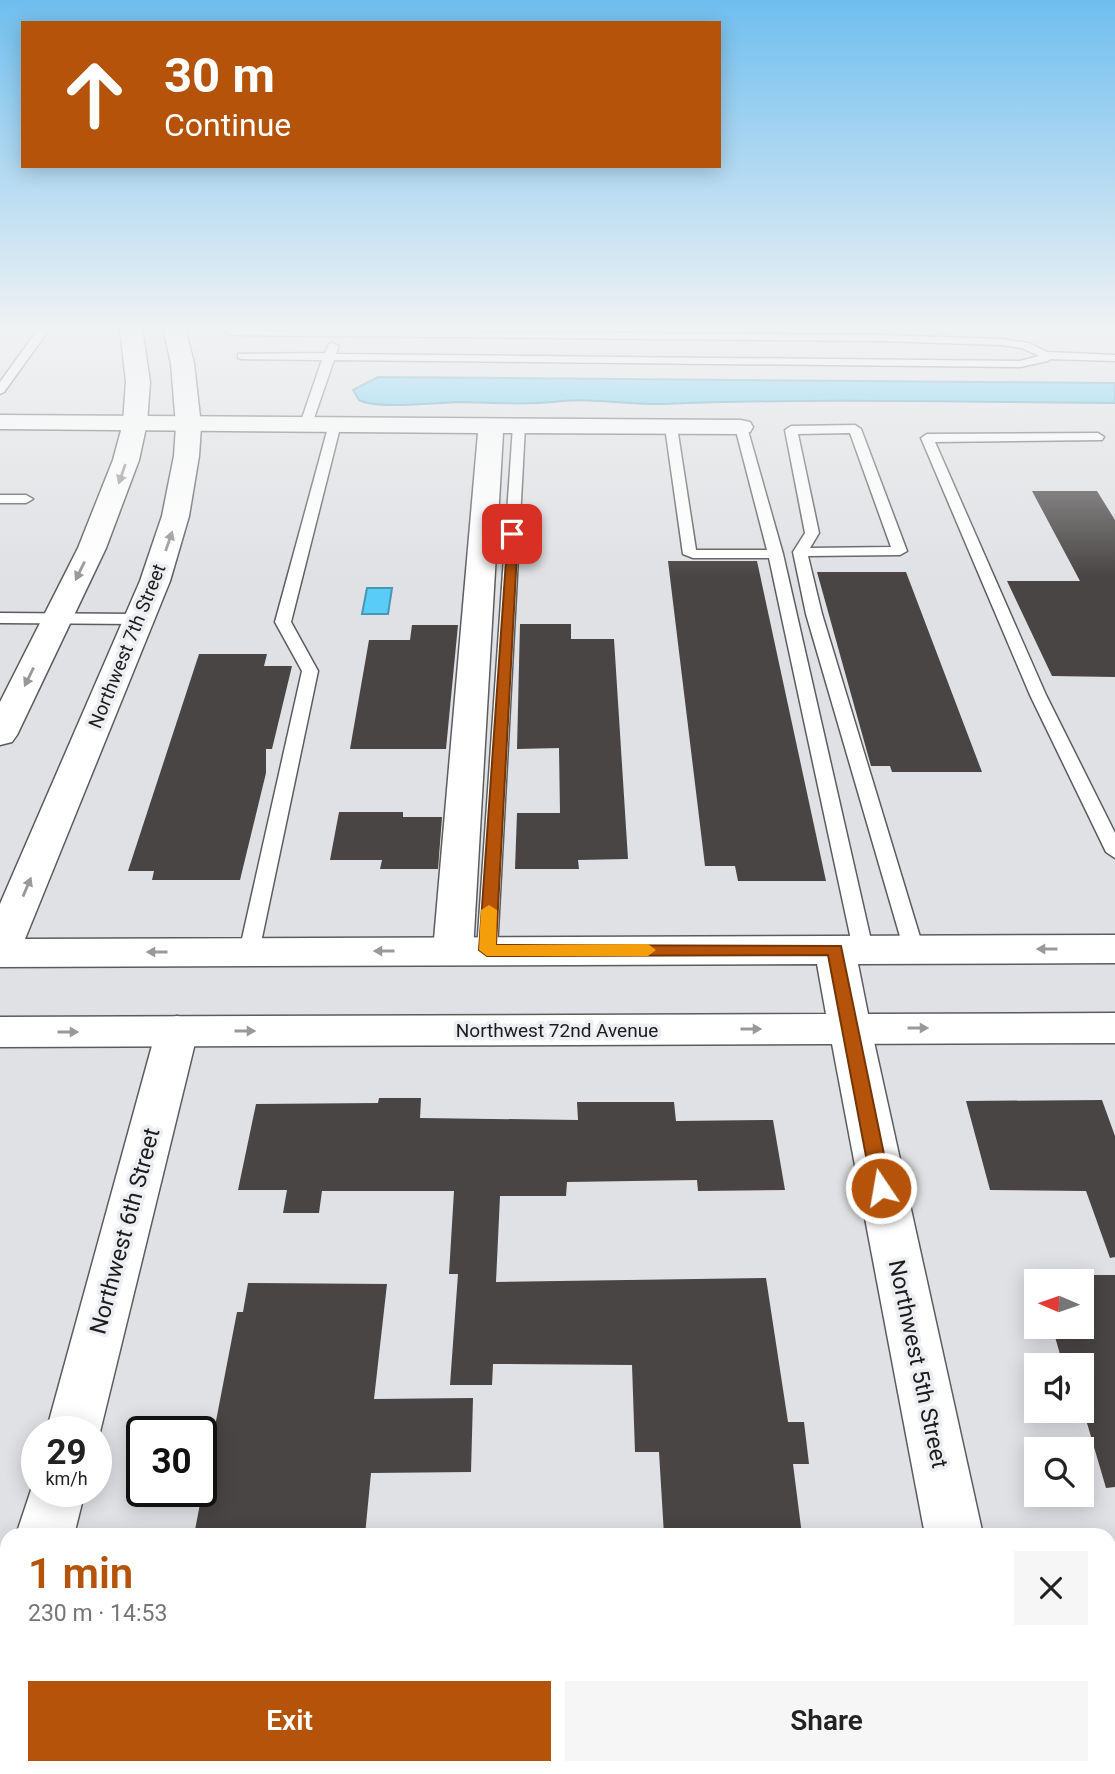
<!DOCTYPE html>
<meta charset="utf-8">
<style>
:root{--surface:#fff;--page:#f6f6f6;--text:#222;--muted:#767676;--accent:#b45309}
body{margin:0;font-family:Roboto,sans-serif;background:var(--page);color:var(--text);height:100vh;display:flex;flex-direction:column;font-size:26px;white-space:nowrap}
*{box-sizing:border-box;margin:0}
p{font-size:23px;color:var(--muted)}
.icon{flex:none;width:38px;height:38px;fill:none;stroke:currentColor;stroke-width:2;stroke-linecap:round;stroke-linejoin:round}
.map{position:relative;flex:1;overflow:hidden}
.side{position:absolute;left:0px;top:1528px;width:1116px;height:247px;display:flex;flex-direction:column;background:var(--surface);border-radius:21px 21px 0 0;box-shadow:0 4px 18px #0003}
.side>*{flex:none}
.banner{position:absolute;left:21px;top:21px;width:700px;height:147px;border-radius:0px;box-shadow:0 4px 18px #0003;background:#b45309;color:#fff;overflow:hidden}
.needle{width:46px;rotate:272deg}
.buttons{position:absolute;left:1024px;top:1269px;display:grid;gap:14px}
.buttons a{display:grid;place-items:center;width:70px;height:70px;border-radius:0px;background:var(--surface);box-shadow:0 4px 18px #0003;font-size:35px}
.speed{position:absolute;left:21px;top:1416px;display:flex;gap:14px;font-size:35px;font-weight:700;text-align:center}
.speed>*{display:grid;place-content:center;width:91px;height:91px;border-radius:50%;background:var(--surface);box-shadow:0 4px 18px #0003;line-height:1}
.speed small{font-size:18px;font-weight:400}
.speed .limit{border:4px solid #111;border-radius:10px;background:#fff;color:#111}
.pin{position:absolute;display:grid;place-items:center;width:60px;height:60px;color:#fff;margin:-30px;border-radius:14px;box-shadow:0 4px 10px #0006}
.me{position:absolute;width:77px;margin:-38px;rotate:348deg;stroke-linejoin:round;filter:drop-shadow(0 0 5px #0008)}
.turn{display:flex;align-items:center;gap:24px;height:147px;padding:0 28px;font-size:32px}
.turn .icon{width:91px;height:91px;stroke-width:2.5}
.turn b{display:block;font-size:49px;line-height:60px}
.round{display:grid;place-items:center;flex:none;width:74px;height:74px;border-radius:0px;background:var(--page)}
.overview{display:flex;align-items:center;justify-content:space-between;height:119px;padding:0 28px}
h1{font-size:42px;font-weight:600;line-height:52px;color:var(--accent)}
.action{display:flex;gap:14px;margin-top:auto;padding:14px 28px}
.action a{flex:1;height:80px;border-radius:0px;background:var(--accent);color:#fff;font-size:28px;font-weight:600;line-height:80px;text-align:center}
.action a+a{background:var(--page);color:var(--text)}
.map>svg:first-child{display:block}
.water{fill:#59ccf8;stroke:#4797b6;stroke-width:2}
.building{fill:#484544}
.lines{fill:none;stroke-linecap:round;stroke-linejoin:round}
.service-casing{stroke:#5b5c5e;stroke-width:3}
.minor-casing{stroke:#5b5c5e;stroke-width:3}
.secondary-casing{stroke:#5b5c5e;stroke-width:3}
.service{fill:#fff;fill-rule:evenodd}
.minor{fill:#fff;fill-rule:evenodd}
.secondary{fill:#fff;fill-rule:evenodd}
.oneway{fill:#999}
.route{fill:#b45309;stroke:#753606;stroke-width:2}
.slow{fill:#f59e0b}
.labels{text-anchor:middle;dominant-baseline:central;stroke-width:7;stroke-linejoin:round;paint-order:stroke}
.street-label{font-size:19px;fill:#1c1c1d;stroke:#edeef1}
.near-street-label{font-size:23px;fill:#1c1c1d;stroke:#edeef1}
</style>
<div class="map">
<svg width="1115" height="1774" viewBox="0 0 1115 1774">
<rect width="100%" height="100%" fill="#e0e1e4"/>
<g class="water">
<path d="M 378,377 L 1115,383 L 1115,403 C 965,402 815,398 664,404 C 628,405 589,397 553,402 C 524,405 494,403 464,402 C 439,402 378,410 359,400 L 353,390 Z"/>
<polygon points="367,588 392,588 388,614 362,614"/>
</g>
<g class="building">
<polygon points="1032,491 1097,491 1115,520 1115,677 1052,676 1007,581 1080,581"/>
<polygon points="668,561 757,561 826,881 738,881 735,866 705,866"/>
<polygon points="817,572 906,572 982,772 892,772 890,766 871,766"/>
<polygon points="520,624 571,624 571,639 614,639 628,859 578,860 579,869 515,869 517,813 560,813 559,748 517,749"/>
<polygon points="412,625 458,625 446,749 350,749 369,640 410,640"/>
<polygon points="199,654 267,654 264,666 292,666 272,749 266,749 266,773 240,880 152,880 154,871 128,871"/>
<polygon points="339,812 403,812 403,817 442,817 438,869 380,869 382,860 330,860"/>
<polygon points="379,1098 421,1098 420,1118 578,1120 577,1102 674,1102 676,1121 773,1120 785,1190 698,1191 697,1180 567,1182 566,1196 500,1196 496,1282 766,1278 788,1422 804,1422 809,1464 793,1464 802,1535 664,1535 659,1452 635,1452 632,1365 493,1364 492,1385 450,1385 458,1274 449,1274 454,1191 322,1191 319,1213 283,1213 287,1190 238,1190 256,1104 378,1103"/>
<polygon points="1102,1100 1115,1136 1115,1257 1110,1258 1086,1191 990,1190 966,1101"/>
<polygon points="1037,1275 1115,1275 1115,1487 1106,1488 1082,1406 1082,1365 1063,1365 1052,1326 1082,1326 1082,1281 1038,1281"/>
<polygon points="248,1283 387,1284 374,1399 473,1398 471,1472 371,1473 365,1535 194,1535 237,1312 243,1312"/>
</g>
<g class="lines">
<defs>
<g id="service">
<polygon points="39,328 50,328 4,392 0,394 0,382"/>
<polygon points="228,330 882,335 1001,339 1029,343 1047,352 1115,355 1115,361 1050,359 1048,361 1020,367 334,360 312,424 306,428 300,424 322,360 242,359 238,358 238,354 325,353 329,344 333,343 339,346 336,354 1020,361 1039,356 1022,348 1001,345 882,341 232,335 227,332"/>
<polygon points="335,420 341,424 291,622 318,671 259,952 256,957 242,957 239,952 302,671 275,622 329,424"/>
<polygon points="519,422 525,426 497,950 494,955 480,955 477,950 513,426"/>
<polygon points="671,423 677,427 696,550 767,550 735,427 741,423 747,427 783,554 873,949 870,954 856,954 853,949 769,558 693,558 683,554 665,427"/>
<path d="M 855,425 L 861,429 L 907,551 L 900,555 L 808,556 L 822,614 L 924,950 L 921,955 L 907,955 L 904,950 L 806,614 L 793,552 L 805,533 L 785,430 L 791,426 ZM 850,433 L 891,547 L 810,548 L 819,533 L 798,434 Z"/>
<polygon points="1098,433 1104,437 1102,440 935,442 1046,695 1115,833 1115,858 1106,852 1030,695 921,438 927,434"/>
<polygon points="0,495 26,495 33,499 26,503 0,503"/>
<polygon points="0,613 139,614 147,619 139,624 0,623"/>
</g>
<g id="minor">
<polygon points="0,415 741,420 750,422 753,427 750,432 741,434 503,433 473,951 467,961 453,965 439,961 433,951 478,433 0,429"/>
<polygon points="850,1013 865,1017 871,1028 983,1535 925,1535 829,1028 835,1017"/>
<polygon points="177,1016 192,1020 198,1031 100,1432 96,1441 96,1432 46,1432 156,1031 162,1020"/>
<polygon points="37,1472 37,1491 85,1491 74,1535 16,1535"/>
<polygon points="7,1645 7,1731 0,1734 0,1648"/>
<polygon points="971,1768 1036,1768 1038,1774 972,1774"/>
</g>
<g id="secondary">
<polygon points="120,328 142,328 150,382 147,423 139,460 106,548 17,735 12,742 0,745 0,702 78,548 113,460 123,423 126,382"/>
<polygon points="163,328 185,328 194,363 201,426 199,456 189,516 170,581 25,939 1115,935 1115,963 858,964 868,1014 1115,1013 1115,1043 0,1047 0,1017 826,1014 817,964 0,967 0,904 140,581 162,516 174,456 176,426 171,363"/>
</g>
</defs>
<use href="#service" class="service-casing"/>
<use href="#minor" class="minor-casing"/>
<use href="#secondary" class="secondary-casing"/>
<use href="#service" class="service"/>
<use href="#minor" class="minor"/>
<use href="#secondary" class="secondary"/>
</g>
<defs><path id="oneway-solid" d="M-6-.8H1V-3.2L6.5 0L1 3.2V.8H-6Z" transform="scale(1.75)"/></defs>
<g class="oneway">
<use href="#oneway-solid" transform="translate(122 474) rotate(109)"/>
<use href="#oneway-solid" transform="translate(169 541) rotate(-71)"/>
<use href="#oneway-solid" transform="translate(80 571) rotate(116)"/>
<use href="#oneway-solid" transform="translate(29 677) rotate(116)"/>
<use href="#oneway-solid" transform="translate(27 887) rotate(-67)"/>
<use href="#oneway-solid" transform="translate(1047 949) rotate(180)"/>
<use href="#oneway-solid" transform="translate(384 951) rotate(180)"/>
<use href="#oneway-solid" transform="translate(157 952) rotate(180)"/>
<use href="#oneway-solid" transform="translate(918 1028)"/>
<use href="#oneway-solid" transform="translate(751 1029)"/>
<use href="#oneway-solid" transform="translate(245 1031)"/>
<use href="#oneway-solid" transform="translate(68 1032)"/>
</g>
<linearGradient id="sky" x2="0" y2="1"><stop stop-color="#6fbeee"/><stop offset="0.57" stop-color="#f1f2f3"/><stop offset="1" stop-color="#f1f2f3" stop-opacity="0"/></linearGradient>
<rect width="1115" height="577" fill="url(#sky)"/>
<polygon class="route" points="508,532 518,534 496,945 841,946 891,1188 888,1194 881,1196 875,1194 872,1188 828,955 487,956 479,950"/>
<polygon class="slow" points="489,905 497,910 496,945 648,944 656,950 648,956 487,956 479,950 481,910"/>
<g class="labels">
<g class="street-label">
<text transform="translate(127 646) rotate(-68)">Northwest 7th Street</text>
<text x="557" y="1030">Northwest 72nd Avenue</text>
</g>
<g class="near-street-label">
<text transform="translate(125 1231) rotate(-75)">Northwest 6th Street</text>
<text transform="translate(918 1364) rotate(78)">Northwest 5th Street</text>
</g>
</g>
</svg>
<div class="buttons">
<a><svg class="needle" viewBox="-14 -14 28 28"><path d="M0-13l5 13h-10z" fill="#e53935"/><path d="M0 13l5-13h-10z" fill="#767676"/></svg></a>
<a><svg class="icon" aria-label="sound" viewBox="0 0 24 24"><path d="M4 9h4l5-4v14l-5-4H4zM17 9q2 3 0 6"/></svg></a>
<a><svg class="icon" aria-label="search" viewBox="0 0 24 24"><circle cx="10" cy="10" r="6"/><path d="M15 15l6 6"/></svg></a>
</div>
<div class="speed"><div>29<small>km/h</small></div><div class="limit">30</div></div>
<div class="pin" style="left:512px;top:534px;background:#d93025"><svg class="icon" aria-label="arrive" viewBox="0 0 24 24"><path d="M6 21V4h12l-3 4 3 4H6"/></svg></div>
<svg class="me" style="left:881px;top:1188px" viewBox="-20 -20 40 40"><circle r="17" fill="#b45309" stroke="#fff" stroke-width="3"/><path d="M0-11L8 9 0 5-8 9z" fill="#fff"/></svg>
<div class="banner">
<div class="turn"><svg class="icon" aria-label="ahead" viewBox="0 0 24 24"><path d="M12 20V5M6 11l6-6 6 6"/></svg><div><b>30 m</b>Continue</div></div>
</div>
<section class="side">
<div class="overview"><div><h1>1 min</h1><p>230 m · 14:53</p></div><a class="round"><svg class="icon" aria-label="close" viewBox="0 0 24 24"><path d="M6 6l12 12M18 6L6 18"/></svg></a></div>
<div class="action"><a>Exit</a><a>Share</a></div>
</section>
</div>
